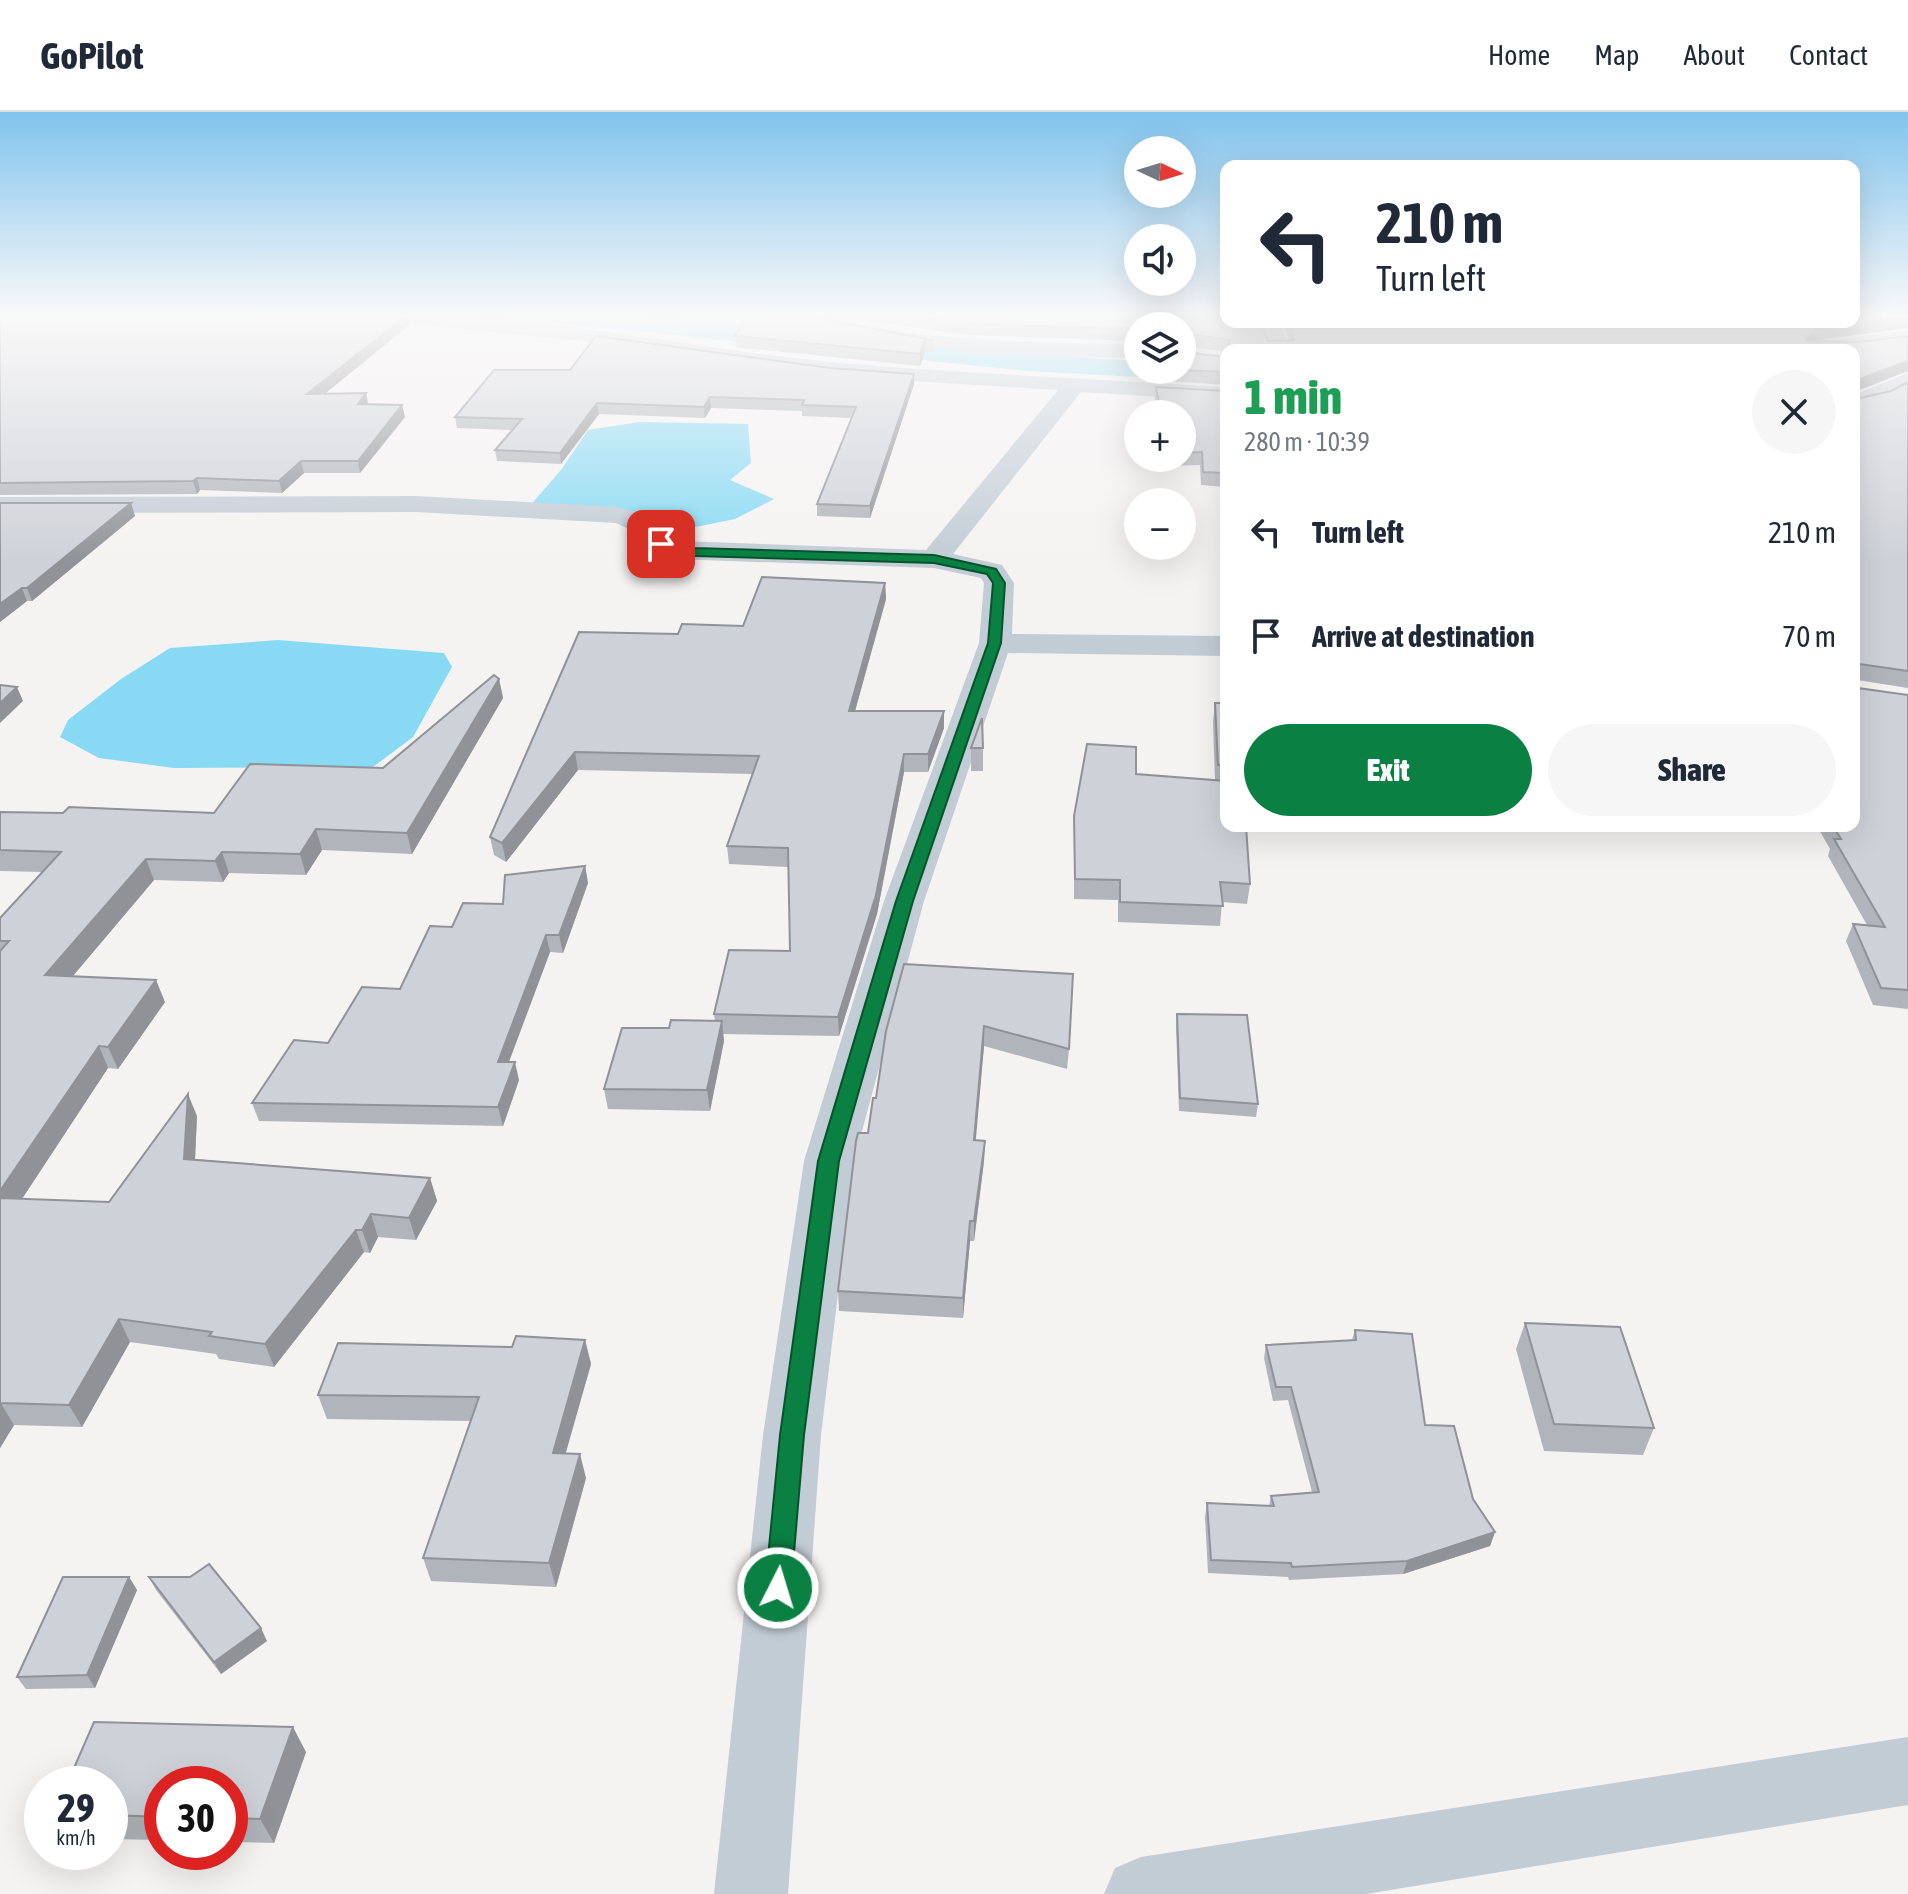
<!DOCTYPE html>
<meta charset="utf-8">
<style>
:root{--surface:#fff;--page:#f6f6f7;--text:#1f2937;--muted:#747a83;--line:#e0e1e3;--accent:#0b8043}
body{margin:0;font-family:"Asap Condensed",sans-serif;background:var(--page);color:var(--text);height:100vh;display:flex;flex-direction:column;font-size:30px;white-space:nowrap}
*{box-sizing:border-box;margin:0}
p{font-size:26px;color:var(--muted)}
.icon{flex:none;width:44px;height:44px;fill:none;stroke:currentColor;stroke-width:2;stroke-linecap:round;stroke-linejoin:round}
.map{position:relative;flex:1;overflow:hidden}
.details{position:absolute;left:1220px;top:232px;width:640px;height:488px;display:flex;flex-direction:column;background:var(--surface);border-radius:16px;box-shadow:0 8px 32px #0002}
.details>*{flex:none}
.banner{position:absolute;left:1220px;top:48px;width:640px;height:168px;border-radius:16px;box-shadow:0 8px 32px #0002;background:#fff;color:var(--text);overflow:hidden}
.needle{width:52px;rotate:94deg}
.tools{position:absolute;left:1124px;top:24px;display:grid;gap:16px}
.tools a{display:grid;place-items:center;width:72px;height:72px;border-radius:50%;background:var(--surface);box-shadow:0 8px 32px #0002;font-size:40px}
.speed{position:absolute;left:24px;top:1654px;display:flex;gap:16px;font-size:40px;font-weight:700;text-align:center}
.speed>*{display:grid;place-content:center;width:104px;height:104px;border-radius:50%;background:var(--surface);box-shadow:0 8px 32px #0002;line-height:1}
.speed small{font-size:20px;font-weight:400}
.speed .limit{border:12px solid #d22;background:#fff;color:#111}
.pin{position:absolute;display:grid;place-items:center;width:68px;height:68px;color:#fff;margin:-34px;border-radius:16px;box-shadow:0 4px 12px #0006}
.me{position:absolute;width:88px;margin:-44px;rotate:5deg;stroke-linejoin:round;filter:drop-shadow(0 0 6px #0008)}
.turn{display:flex;align-items:center;gap:28px;height:168px;padding:0 24px;font-size:36px}
.turn .icon{width:104px;height:104px;stroke-width:2.5}
.turn b{display:block;font-size:56px;line-height:68px}
.round{display:grid;place-items:center;flex:none;width:84px;height:84px;border-radius:42px;background:var(--page)}
.summary{display:flex;align-items:center;justify-content:space-between;height:136px;padding:0 24px}
h1{font-size:48px;font-weight:800;line-height:60px;color:#1e9e55}
.primary-button{display:flex;gap:16px;margin-top:auto;padding:16px 24px}
.primary-button a{flex:1;height:92px;border-radius:48px;background:var(--accent);color:#fff;font-size:32px;font-weight:800;line-height:92px;text-align:center}
.primary-button a+a{background:var(--page);color:var(--text)}
ul{padding:0;list-style:none}
li{display:flex;align-items:center;gap:24px;height:104px;padding:0 24px}
li div{flex:1}
li b{display:block;font-size:30px}
li em{font-style:normal}
header{display:flex;align-items:center;gap:48px;box-sizing:border-box;height:112px;padding:0 40px;background:var(--surface);border-bottom:2px solid var(--line)}
header strong{font-size:38px}
nav{display:flex;gap:44px;margin-inline-start:auto;font-size:28px}
.map>svg:first-child{display:block}
.water{fill:#88daf4}
.lines{fill:none;stroke-linecap:round;stroke-linejoin:round}
.canal{fill:#88daf4;fill-rule:evenodd}
.street{fill:#c2ccd5;fill-rule:evenodd}
.wall{fill:#b1b4ba}
.shaded-wall{fill:#909297}
.building{fill:#ced1d8;stroke:#909297;stroke-width:2}
.route{fill:#0b8043;stroke:#07532c;stroke-width:2}
</style>
<header>
<strong>GoPilot</strong>
<nav><a>Home</a><a>Map</a><a>About</a><a>Contact</a></nav>
</header>
<div class="map">
<svg width="1908" height="1782" viewBox="0 0 1908 1782">
<rect width="100%" height="100%" fill="#f5f2f2"/>
<g class="water">
<polygon points="639,310 748,312 751,351 730,368 774,387 735,407 646,425 614,410 522,403 561,358 588,318"/>
<polygon points="278,528 444,541 452,555 413,625 373,655 174,656 99,646 60,625 68,608 121,567 170,536"/>
</g>
<g class="lines">
<path class="canal" d="M 529,201 C 733,201 935,238 1138,249 L 1138,258 L 1151,258 L 1138,265 L 1027,259 L 542,209 Z"/>
<g class="street">
<path d="M 387,201 C 537,201 683,236 832,250 C 963,262 1095,267 1226,275 L 1226,289 L 1081,280 L 953,442 L 1002,453 L 1014,471 L 1012,522 L 1226,524 L 1226,544 L 1008,541 L 924,789 L 854,1049 L 821,1323 L 788,1782 L 714,1782 L 763,1323 L 804,1049 L 884,789 L 979,531 L 984,471 L 981,466 L 934,456 L 673,447 L 651,438 L 639,418 L 616,411 L 416,400 L 0,401 L 0,385 L 416,384 L 617,395 L 660,406 L 672,426 L 678,429 L 926,438 L 1058,278 L 831,264 L 621,233 L 414,212 Z"/>
<path d="M 766,201 C 819,201 860,214 911,221 C 987,230 1062,231 1138,232 L 1138,246 L 986,243 L 907,234 L 776,207 Z"/>
<polygon points="1258,210 1280,210 1290,238 1268,238"/>
<polygon points="1908,218 1908,232 1854,239 1804,238 1815,231"/>
<polygon points="1908,261 1908,277 1886,289 1854,297 1854,283"/>
<polygon points="1908,1625 1908,1693 1366,1782 1104,1782 1115,1756 1141,1745"/>
</g>
</g>
<g class="wall">
<polygon points="0,201 407,203 409,213 324,282 366,281 368,292 405,305 360,361 304,361 282,381 200,378 197,382 0,383"/>
<polygon points="813,201 1226,201 1226,210 1261,210 1268,229 1289,228 1283,210 1854,210 1854,201 1908,201 1908,216 1813,229 1858,230 1908,224 1908,259 1857,279 1856,287 1891,279 1908,270 1908,576 1857,568 1858,576 1908,583 1908,897 1873,893 1846,829 1853,812 1867,813 1828,744 1830,737 1817,714 1854,714 1854,238 1226,238 1226,240 1182,233 1182,214 1138,214 1138,229 968,223"/>
<polygon points="735,224 933,228 934,240 925,240 920,254 736,235"/>
<polygon points="1226,245 1226,273 1152,268 1150,258 1182,258"/>
<polygon points="830,256 914,262 914,272 870,406 817,404 817,392 852,306 802,304 802,299 711,296 705,306 599,302 561,352 497,349 495,338 512,318 457,316 455,305"/>
<polygon points="1156,275 1226,279 1226,375 1201,373 1200,353 1166,354 1165,346 1182,346 1182,302 1158,302 1155,288"/>
<polygon points="0,391 131,391 135,404 32,489 27,489 0,510"/>
<polygon points="885,471 886,487 855,599 944,599 944,616 928,660 904,660 877,802 839,924 723,922 724,929 710,999 608,997 604,977 669,916 715,909 714,902 790,839 788,755 729,752 727,734 752,662 578,658 506,750 494,743 490,725 678,522 743,514"/>
<polygon points="499,567 503,586 412,742 322,738 306,763 229,761 223,770 154,768 73,864 165,890 118,957 108,956 22,1087 109,1090 197,1004 195,1047 430,1066 437,1089 416,1128 378,1125 370,1141 364,1140 274,1255 219,1247 216,1242 130,1230 82,1315 14,1313 0,1336 0,806 42,760 0,759 0,700 214,701 383,656"/>
<polygon points="1215,591 1226,591 1226,714 1250,772 1247,792 1222,790 1220,814 1118,810 1118,788 1074,787 1074,704 1136,662 1215,669 1213,610"/>
<rect x="971" y="636" width="12" height="23"/>
<polygon points="1676,714 1729,714 1728,717"/>
<polygon points="585,754 588,771 563,841 550,840 509,950 519,968 503,1014 259,1009 252,991 328,931 400,877 452,815"/>
<polygon points="904,852 1069,937 1067,957 984,934 975,1028 985,1029 984,1049 974,1129 970,1129 963,1206 839,1199 838,1179 868,1021 876,986"/>
<polygon points="1177,902 1258,992 1256,1005 1179,999 1176,915"/>
<polygon points="1525,1211 1654,1316 1643,1343 1544,1339 1516,1237"/>
<polygon points="1355,1218 1425,1313 1495,1420 1490,1434 1403,1462 1289,1468 1288,1465 1208,1461 1205,1405 1207,1391 1269,1394 1271,1384 1312,1380 1288,1288 1273,1289 1264,1246 1266,1233 1352,1228"/>
<polygon points="585,1228 591,1252 565,1341 586,1366 556,1475 431,1469 423,1446 470,1309 327,1307 318,1283 512,1235"/>
<polygon points="129,1465 137,1478 95,1576 26,1577 17,1565"/>
<polygon points="149,1465 267,1529 221,1562 156,1478"/>
<polygon points="306,1640 274,1731 230,1730 230,1672 162,1672 162,1728 110,1727 110,1672"/>
</g>
<g class="shaded-wall">
<polygon points="407,203 409,213 310,294 307,282"/>
<polygon points="1908,205 1908,216 1815,228 1801,238 1805,226 1818,216"/>
<polygon points="925,228 925,240 920,254 920,242"/>
<polygon points="1908,249 1908,259 1854,280 1857,268"/>
<polygon points="914,262 914,272 870,406 870,394"/>
<polygon points="366,281 368,293 358,292"/>
<polygon points="710,285 711,296 705,306 704,295"/>
<polygon points="597,291 599,302 561,352 560,341"/>
<polygon points="402,293 405,305 360,361 358,349"/>
<polygon points="301,349 304,361 282,381 279,369"/>
<polygon points="197,366 200,378 197,382 193,369"/>
<polygon points="131,391 135,404 32,489 27,476"/>
<polygon points="885,471 886,487 850,617 849,599"/>
<polygon points="22,476 27,489 0,510 0,492"/>
<polygon points="499,567 503,586 412,742 407,721"/>
<polygon points="17,575 23,589 0,611 0,591"/>
<polygon points="944,599 944,616 928,660 928,642"/>
<polygon points="575,640 578,658 506,750 502,731"/>
<polygon points="904,642 904,660 877,802 839,924 838,905"/>
<polygon points="316,717 322,738 306,763 300,742"/>
<polygon points="222,740 229,761 223,770 215,749"/>
<polygon points="146,747 154,768 55,885 45,863"/>
<polygon points="585,754 588,771 563,841 559,823"/>
<polygon points="546,823 550,840 502,968 498,950"/>
<polygon points="156,868 165,890 118,957 108,935"/>
<polygon points="722,909 724,929 710,999 707,978"/>
<polygon points="984,914 984,934 974,1049 974,1028"/>
<polygon points="99,934 108,956 8,1108 0,1094 0,1079"/>
<polygon points="515,950 519,968 503,1014 498,995"/>
<polygon points="188,982 197,1004 194,1069 184,1047"/>
<polygon points="985,1029 984,1049 974,1129 974,1109"/>
<polygon points="430,1066 437,1089 416,1128 409,1106"/>
<polygon points="371,1102 378,1125 370,1141 362,1118"/>
<polygon points="970,1109 970,1129 963,1206 963,1186"/>
<polygon points="356,1118 364,1140 274,1255 265,1232"/>
<polygon points="119,1207 130,1230 82,1315 69,1293"/>
<polygon points="585,1228 591,1252 559,1365 553,1341"/>
<polygon points="0,1290 14,1313 0,1336"/>
<polygon points="580,1342 586,1366 556,1475 549,1451"/>
<polygon points="1495,1420 1490,1434 1403,1462 1407,1449"/>
<polygon points="129,1465 137,1478 95,1576 87,1563"/>
<polygon points="261,1516 267,1529 221,1562 214,1550"/>
<polygon points="293,1615 306,1640 274,1731 260,1707"/>
</g>
<g class="building">
<polygon points="0,201 403,201 407,203 307,282 366,281 358,292 402,293 358,349 301,349 279,369 197,366 193,369 0,371"/>
<polygon points="747,201 790,201 933,228 925,228 920,242 735,224"/>
<polygon points="893,201 1226,201 1226,210 1261,210 1268,229 1294,228 1288,210 1854,210 1854,201 1908,201 1908,205 1818,216 1805,226 1808,229 1858,230 1908,224 1908,249 1857,268 1856,287 1891,279 1908,270 1908,559 1860,552 1857,555 1858,576 1908,583 1908,878 1881,876 1853,812 1885,815 1834,727 1841,727 1833,714 1854,714 1854,238 1228,238 1230,228 1183,221 1182,222 1182,214 1138,214 1138,217 968,212"/>
<polygon points="596,224 830,256 914,262 870,394 817,392 856,295 802,293 804,288 710,285 704,295 597,291 560,341 495,338 522,307 455,305 494,258 570,258"/>
<polygon points="1182,240 1226,245 1226,260 1182,258"/>
<polygon points="1156,275 1226,279 1226,361 1203,360 1202,340 1182,341 1182,302 1161,302"/>
<polygon points="0,391 131,391 27,476 22,476 0,492"/>
<polygon points="762,465 885,471 849,599 944,599 928,642 904,642 876,783 838,905 714,902 729,838 790,839 788,736 727,734 759,644 575,640 502,731 490,725 579,520 678,522 682,512 743,514"/>
<polygon points="494,563 499,567 407,721 316,717 300,742 222,740 215,749 146,747 45,863 156,868 108,935 99,934 0,1079 0,839 9,829 0,829 0,806 61,740 0,738 0,700 63,701 69,695 214,701 250,652 383,656"/>
<polygon points="0,573 17,575 0,591"/>
<polygon points="1215,591 1226,591 1226,653 1218,653"/>
<polygon points="982,606 983,636 971,636"/>
<polygon points="1087,632 1136,635 1136,662 1226,669 1226,714 1246,714 1250,772 1220,770 1223,794 1120,790 1120,768 1075,767 1074,704"/>
<polygon points="585,754 559,823 546,823 498,950 515,950 498,995 252,991 294,928 328,931 362,875 400,877 430,814 452,815 463,791 503,792 505,763"/>
<polygon points="904,852 1073,862 1069,937 984,914 974,1028 985,1029 974,1109 970,1109 963,1186 838,1179 856,1029 858,1021 868,1021 873,986 876,986 886,919"/>
<polygon points="1177,902 1247,903 1258,992 1180,986"/>
<polygon points="671,908 722,909 707,978 604,977 622,916 669,916"/>
<polygon points="188,982 184,1047 430,1066 409,1106 371,1102 362,1118 356,1118 265,1232 209,1224 212,1220 119,1207 69,1293 0,1291 0,1086 109,1090"/>
<polygon points="1525,1211 1620,1215 1654,1316 1554,1312"/>
<polygon points="1355,1218 1412,1222 1425,1313 1454,1314 1473,1387 1495,1420 1407,1449 1292,1455 1291,1451 1211,1448 1207,1391 1274,1394 1271,1384 1319,1380 1291,1275 1276,1275 1266,1233 1356,1228"/>
<polygon points="516,1224 585,1228 553,1341 580,1342 549,1451 423,1446 479,1285 318,1283 338,1231 512,1235"/>
<polygon points="209,1452 261,1516 214,1550 149,1465 190,1465"/>
<polygon points="63,1465 129,1465 87,1563 17,1565"/>
<polygon points="94,1610 293,1615 260,1707 230,1706 230,1672 162,1672 162,1705 110,1703 110,1672 67,1672"/>
</g>
<linearGradient id="sky" x2="0" y2="1"><stop stop-color="#81c3ed"/><stop offset="0.45" stop-color="#faf9f9"/><stop offset="1" stop-color="#faf9f9" stop-opacity="0"/></linearGradient>
<rect width="1908" height="451" fill="url(#sky)"/>
<polygon class="route" points="661,428 694,436 934,443 996,457 1005,471 1001,531 913,789 839,1049 804,1323 791,1476 787,1485 778,1488 769,1485 765,1476 780,1323 818,1049 896,789 988,531 993,471 987,462 934,451 694,444 669,440 655,432"/>
</svg>
<div class="tools">
<a><svg class="needle" viewBox="-14 -14 28 28"><path d="M0-13l5 13h-10z" fill="#e53935"/><path d="M0 13l5-13h-10z" fill="#747a83"/></svg></a>
<a><svg class="icon" aria-label="sound" viewBox="0 0 24 24"><path d="M4 9h4l5-4v14l-5-4H4zM17 9q2 3 0 6"/></svg></a>
<a><svg class="icon" aria-label="layers" viewBox="0 0 24 24"><path d="M12 4l9 5-9 5-9-5zM3 14l9 5 9-5"/></svg></a>
<a>+</a>
<a>−</a>
</div>
<div class="speed"><div>29<small>km/h</small></div><div class="limit">30</div></div>
<div class="pin" style="left:661px;top:432px;background:#d93025"><svg class="icon" aria-label="arrive" viewBox="0 0 24 24"><path d="M6 21V4h12l-3 4 3 4H6"/></svg></div>
<svg class="me" style="left:778px;top:1476px" viewBox="-20 -20 40 40"><circle r="17" fill="#0b8043" stroke="#fff" stroke-width="3"/><path d="M0-11L8 9 0 5-8 9z" fill="#fff"/></svg>
<div class="banner">
<div class="turn"><svg class="icon" aria-label="left" viewBox="0 0 24 24"><path d="M17 20v-9H6M10 6l-5 5 5 5"/></svg><div><b>210 m</b>Turn left</div></div>
</div>
<section class="details">
<div class="summary"><div><h1>1 min</h1><p>280 m · 10:39</p></div><a class="round"><svg class="icon" aria-label="close" viewBox="0 0 24 24"><path d="M6 6l12 12M18 6L6 18"/></svg></a></div>
<ul>
<li><svg class="icon" aria-label="left" viewBox="0 0 24 24"><path d="M17 20v-9H6M10 6l-5 5 5 5"/></svg><div><b>Turn left</b></div><em>210 m</em></li>
<li><svg class="icon" aria-label="arrive" viewBox="0 0 24 24"><path d="M6 21V4h12l-3 4 3 4H6"/></svg><div><b>Arrive at destination</b></div><em>70 m</em></li>
</ul>
<div class="primary-button"><a>Exit</a><a>Share</a></div>
</section>
</div>
